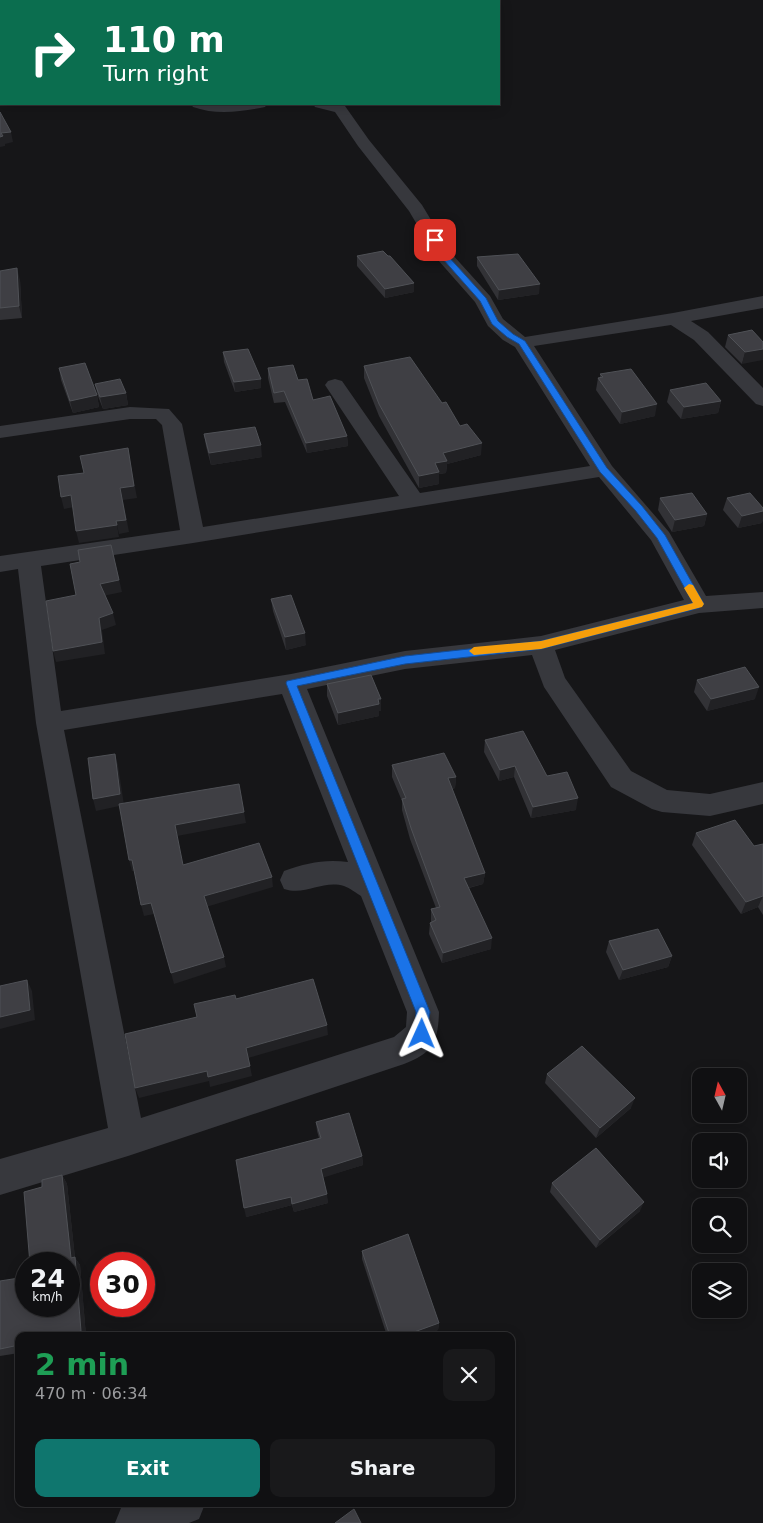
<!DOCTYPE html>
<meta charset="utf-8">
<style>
:root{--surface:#101012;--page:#19191b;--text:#f1f3f6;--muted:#9c9d9f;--line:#303032;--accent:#0f766e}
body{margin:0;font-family:"DejaVu Sans",sans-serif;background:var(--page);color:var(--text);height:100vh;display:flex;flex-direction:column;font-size:19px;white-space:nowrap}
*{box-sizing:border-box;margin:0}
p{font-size:16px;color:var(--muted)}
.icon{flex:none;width:28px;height:28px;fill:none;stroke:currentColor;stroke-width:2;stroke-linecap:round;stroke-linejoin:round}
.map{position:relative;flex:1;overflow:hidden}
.details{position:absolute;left:15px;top:1332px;width:500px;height:175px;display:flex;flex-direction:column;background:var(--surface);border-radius:10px;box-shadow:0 2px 12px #0003,0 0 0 1px var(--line)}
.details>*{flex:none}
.top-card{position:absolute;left:0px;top:0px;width:500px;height:105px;box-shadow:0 2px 12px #0003,0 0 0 1px var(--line);background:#0b6e4f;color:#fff;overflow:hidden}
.needle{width:32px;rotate:352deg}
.buttons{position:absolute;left:692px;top:1068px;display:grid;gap:10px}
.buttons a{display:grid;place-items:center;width:55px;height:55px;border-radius:10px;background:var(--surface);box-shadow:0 2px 12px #0003,0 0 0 1px var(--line);font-size:25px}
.speed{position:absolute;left:15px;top:1252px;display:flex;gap:10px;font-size:25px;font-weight:700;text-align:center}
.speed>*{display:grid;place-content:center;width:65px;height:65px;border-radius:50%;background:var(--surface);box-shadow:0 2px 12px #0003,0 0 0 1px var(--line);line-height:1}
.speed small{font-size:12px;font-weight:400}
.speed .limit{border:8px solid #d22;background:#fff;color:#111}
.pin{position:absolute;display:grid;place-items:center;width:42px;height:42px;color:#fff;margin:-21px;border-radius:10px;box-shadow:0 2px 8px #0006}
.me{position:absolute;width:55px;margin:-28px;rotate:1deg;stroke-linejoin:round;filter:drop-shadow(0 0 4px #0008)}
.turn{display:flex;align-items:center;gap:18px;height:105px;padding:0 20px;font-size:22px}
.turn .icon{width:65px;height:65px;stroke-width:2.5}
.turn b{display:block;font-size:35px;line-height:42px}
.round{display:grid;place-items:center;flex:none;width:52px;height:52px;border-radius:10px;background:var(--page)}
.headline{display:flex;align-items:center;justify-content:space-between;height:85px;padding:0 20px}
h1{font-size:30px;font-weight:700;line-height:38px;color:#1e9e55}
.cta{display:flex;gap:10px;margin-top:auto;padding:10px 20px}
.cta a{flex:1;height:58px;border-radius:10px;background:var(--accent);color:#fff;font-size:20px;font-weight:700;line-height:58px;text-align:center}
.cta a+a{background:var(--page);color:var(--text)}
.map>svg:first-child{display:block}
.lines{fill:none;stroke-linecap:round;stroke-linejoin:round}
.minor{fill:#37383d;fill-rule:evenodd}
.wall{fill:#323236}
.shaded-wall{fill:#212124}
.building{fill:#3f3f44;stroke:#4f5156}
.route{fill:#1a73e8;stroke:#114b97}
.slow{fill:#f59e0b}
</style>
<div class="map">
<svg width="763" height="1523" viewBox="0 0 763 1523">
<rect width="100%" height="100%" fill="#161618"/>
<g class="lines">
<g class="minor">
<rect x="0" y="46" width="1" height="8"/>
<path d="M 191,104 L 267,104 L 265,107 L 260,108 C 237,112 216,115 193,107 Z"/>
<path d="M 313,104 L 337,104 L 345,106 L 369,140 L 422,205 L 451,253 L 490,296 L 503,319 L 525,337 L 673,313 L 763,296 L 763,308 L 691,321 L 708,332 L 763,388 L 763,406 L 756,404 L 694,340 L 671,325 L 534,346 L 612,466 L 669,532 L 706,596 L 763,592 L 763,608 L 699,613 L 555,650 L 565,678 L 631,771 L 667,790 L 710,794 L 763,782 L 763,804 L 710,816 L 662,812 L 652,809 L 611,787 L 544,687 L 532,655 L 405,669 L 307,689 L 439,1012 C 438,1042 433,1053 404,1064 L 128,1156 L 0,1195 L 0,1159 L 108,1128 L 36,723 L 18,569 L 0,572 L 0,556 L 180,530 L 162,425 L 156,419 L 130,419 L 0,438 L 0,426 L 130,407 L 169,409 L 182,424 L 203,527 L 399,496 L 325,385 L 328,381 L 335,379 L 342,381 L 420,493 L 590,466 L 515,347 L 503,340 L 488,326 L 475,302 L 438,260 L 409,211 L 358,146 L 335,112 L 315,107 ZM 599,477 L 651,540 L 684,600 L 541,636 L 405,651 L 291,674 L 61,711 L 41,566 L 193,543 ZM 282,694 L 348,862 C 324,859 307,863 284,871 L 280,880 L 284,889 C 306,896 322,880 344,886 C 350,888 356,893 361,896 L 407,1012 L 406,1027 L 394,1037 L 141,1118 L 64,730 Z"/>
<polygon points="131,1504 205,1504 199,1519 189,1523 115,1523 121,1508"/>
</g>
</g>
<g class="wall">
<polygon points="357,256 388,256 414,283 414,292 385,298 357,266"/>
<polygon points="477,257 539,294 498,300 477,266"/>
<polygon points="0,271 20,280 22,318 0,320"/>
<polygon points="752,330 742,364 725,347 728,335"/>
<polygon points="223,352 261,388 235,392 224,362"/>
<polygon points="364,366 442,403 481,455 447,464 446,473 439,474 439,484 419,488 379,416 364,378"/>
<polygon points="59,368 97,395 99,407 73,413 61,380"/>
<polygon points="268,368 298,380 313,400 347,436 348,446 307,453 285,402 274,403 268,378"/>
<polygon points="600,374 655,416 620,424 596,390 598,378 600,378"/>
<polygon points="95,384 126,393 128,405 103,409 98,396"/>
<polygon points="670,390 721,401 718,413 681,419 667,402"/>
<polygon points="204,434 262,457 211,465 206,446"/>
<polygon points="660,498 707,514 704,526 672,532 658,510"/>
<polygon points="727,498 763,508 763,518 762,523 738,528 723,510"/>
<polygon points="271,599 306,645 286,650 273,611"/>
<polygon points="697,680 755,699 707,711 694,692"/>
<polygon points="327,684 381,699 381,711 379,711 379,716 338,725 327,696"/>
<polygon points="485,740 547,776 576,810 531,818 514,777 499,781 484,752"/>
<polygon points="392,765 456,777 455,788 452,789 485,873 483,884 469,888 491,949 442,963 429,934 430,923 431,922 431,909 436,908 410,839 402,810 402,801 392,777"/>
<polygon points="696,833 754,846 763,844 763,915 758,907 741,914 692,845"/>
<polygon points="609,941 672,956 668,967 619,980 606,952"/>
<polygon points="547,1074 631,1108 596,1138 545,1083"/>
<polygon points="316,1122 362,1156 363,1165 323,1177 328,1203 294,1212 292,1205 246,1217 319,1138 317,1131"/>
<polygon points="62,1175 67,1184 75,1258 80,1265 86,1336 19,1336 19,1353 0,1356 0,1281 26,1306 42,1187"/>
<polygon points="552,1183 640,1211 596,1248 550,1192"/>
<polygon points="362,1251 439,1323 438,1330 421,1336 387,1336 362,1259"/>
</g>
<g class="shaded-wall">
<polygon points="11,132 13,142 5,144 5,146 0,147 0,137 1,133"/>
<polygon points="17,268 20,280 22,318 19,306"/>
<polygon points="414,283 414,292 385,298 385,289"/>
<polygon points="540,284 539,294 498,300 499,290"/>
<polygon points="763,349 763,360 742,364 745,352"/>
<polygon points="261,379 261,388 235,392 234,382"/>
<polygon points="126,393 128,405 103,409 100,397"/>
<polygon points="97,395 99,407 73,413 70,401"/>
<polygon points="721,401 718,413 681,419 684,407"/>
<polygon points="657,404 655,416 620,424 622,412"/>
<polygon points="347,436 348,446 307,453 306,443"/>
<polygon points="482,443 481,455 447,464 446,473 439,474 439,484 419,488 419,476 435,463 443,453"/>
<polygon points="261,445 262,457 211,465 209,453"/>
<polygon points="128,448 137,498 123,500 129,532 119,534 116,521 120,488"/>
<polygon points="71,495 74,507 64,509 61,497"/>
<polygon points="763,511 763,518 762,523 738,528 742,516"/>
<polygon points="707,514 704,526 672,532 675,520"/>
<polygon points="117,525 119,537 79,543 76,531"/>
<polygon points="111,545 122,592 103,596 100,584"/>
<polygon points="113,613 116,625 102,630 105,654 56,662 53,651 99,618"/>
<polygon points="305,633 306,645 286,650 285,637"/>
<polygon points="759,687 755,699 707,711 711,699"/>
<polygon points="378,699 381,699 381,711 379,711 379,716 338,725 338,713"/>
<polygon points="115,754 118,765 124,805 96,811 93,799"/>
<polygon points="515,766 514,777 499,781 500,770"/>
<polygon points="456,777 455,788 447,790 448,778"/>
<polygon points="578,798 576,810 531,818 533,807"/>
<polygon points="244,812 246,823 177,836 175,825"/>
<polygon points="129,860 132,860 135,871 132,871"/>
<polygon points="485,873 483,884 463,889 464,878"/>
<polygon points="272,877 273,887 206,907 204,896"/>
<polygon points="763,896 758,907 741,914 746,902"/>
<polygon points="151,903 154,914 144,916 141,905"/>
<polygon points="492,938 491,949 442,963 443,953"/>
<polygon points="672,956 668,967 619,980 623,970"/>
<polygon points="224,957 226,967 174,984 171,973"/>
<polygon points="27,980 32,991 35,1020 0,1029 0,1017"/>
<polygon points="327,1025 328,1035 248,1058 246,1048"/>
<polygon points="250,1066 252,1076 210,1087 209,1081 139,1098 135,1088 207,1071"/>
<polygon points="635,1098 631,1108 596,1138 600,1128"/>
<polygon points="362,1156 363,1165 322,1178 321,1169"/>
<polygon points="62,1175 67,1184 75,1258 80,1265 86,1336 61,1336 71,1258"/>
<polygon points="327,1194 328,1203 294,1212 292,1204"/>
<polygon points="291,1197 292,1205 246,1217 244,1208"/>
<polygon points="644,1202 640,1211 596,1248 600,1240"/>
<polygon points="439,1323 438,1330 421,1336 403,1336"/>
</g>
<g class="building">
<polygon points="0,112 11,132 1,133 3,136 0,137"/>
<polygon points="383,251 388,256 390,256 414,283 385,289 357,256"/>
<polygon points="518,254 540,284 499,290 477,257"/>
<polygon points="17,268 19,306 0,308 0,271"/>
<polygon points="752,330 763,342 763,349 745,352 728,335"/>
<polygon points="248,349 261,379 234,382 223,352"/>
<polygon points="410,357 442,403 446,402 460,426 467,424 482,443 443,453 447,461 435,463 439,472 419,476 379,404 364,366"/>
<polygon points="85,363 97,395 70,401 59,368"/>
<polygon points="293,365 298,380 307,379 313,400 330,396 347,436 306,443 284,391 274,393 268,368"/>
<polygon points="631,369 657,404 622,412 598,378 603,377 600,374"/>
<polygon points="120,379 126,393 100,397 95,384"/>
<polygon points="706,383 721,401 684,407 670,390"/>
<polygon points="255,427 261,445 209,453 204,434"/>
<polygon points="128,448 134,486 120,488 126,520 116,521 117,525 76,531 71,495 61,497 58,476 84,473 80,456"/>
<polygon points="692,493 707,514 675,520 660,498"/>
<polygon points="750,493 763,508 763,511 742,516 727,498"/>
<polygon points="111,545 119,580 100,584 113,613 99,618 102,642 53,651 46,601 76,595 70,564 80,562 78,550"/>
<polygon points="291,595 305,633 285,637 271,599"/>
<polygon points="745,667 759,687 711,699 697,680"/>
<polygon points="371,675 381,699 378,699 379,704 338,713 327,684"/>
<polygon points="523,731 547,776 567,772 578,798 533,807 515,766 500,770 485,740"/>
<polygon points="444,753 456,777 448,778 485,873 464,878 492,938 443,953 430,923 436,920 431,909 440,907 411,828 402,799 406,798 392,765"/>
<polygon points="115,754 120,794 93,799 88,758"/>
<polygon points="239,784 244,812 175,825 183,865 259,843 272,877 204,896 224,957 171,973 151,903 141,905 132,860 129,860 119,804"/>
<polygon points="735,820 754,846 763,844 763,896 746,902 696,833"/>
<polygon points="658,929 672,956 623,970 609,941"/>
<polygon points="313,979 327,1025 246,1048 250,1066 208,1077 207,1071 135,1088 125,1034 197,1017 194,1004 235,995 236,999"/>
<polygon points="27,980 30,1010 0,1017 0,986"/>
<polygon points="582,1046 635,1098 600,1128 547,1074"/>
<polygon points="349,1113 362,1156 321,1169 327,1194 292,1204 291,1197 244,1208 236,1160 321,1138 316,1122"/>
<polygon points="596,1148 644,1202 600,1240 552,1183"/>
<polygon points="62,1175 71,1258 75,1257 81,1331 61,1336 19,1336 19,1345 0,1349 0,1281 19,1278 19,1272 26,1270 26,1306 69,1306 69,1264 30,1264 24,1192 42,1187 42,1180"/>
<polygon points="408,1234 439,1323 403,1336 390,1336 362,1251"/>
<polygon points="354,1509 361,1523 335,1523"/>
</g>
<polygon class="route" points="432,239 438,239 447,255 486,298 498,321 513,334 525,341 607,468 642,506 665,535 704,604 699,608 541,649 405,664 297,686 430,1012 426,1039 422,1040 417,1039 415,1034 416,1012 286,683 287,681 405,656 541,641 693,603 657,538 635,510 600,472 519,344 507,337 492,324 480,301 442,258 431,240"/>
<polygon class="slow" points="689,584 693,585 704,604 702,607 541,649 474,655 469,651 474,647 541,641 693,603 684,588"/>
</svg>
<div class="buttons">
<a><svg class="needle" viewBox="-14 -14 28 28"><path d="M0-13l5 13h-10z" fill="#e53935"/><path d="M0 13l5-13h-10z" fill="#9c9d9f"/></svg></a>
<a><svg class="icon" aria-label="sound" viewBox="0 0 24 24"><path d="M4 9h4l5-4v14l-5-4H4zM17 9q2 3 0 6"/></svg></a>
<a><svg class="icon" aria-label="search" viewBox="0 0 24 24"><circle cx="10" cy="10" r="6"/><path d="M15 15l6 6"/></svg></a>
<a><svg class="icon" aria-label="layers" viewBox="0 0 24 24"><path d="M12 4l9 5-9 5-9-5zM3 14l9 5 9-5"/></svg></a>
</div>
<div class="speed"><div>24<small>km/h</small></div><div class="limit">30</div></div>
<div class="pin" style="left:435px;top:240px;background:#d93025"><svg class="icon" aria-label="arrive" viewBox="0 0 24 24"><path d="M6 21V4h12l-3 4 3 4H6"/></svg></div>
<svg class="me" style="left:422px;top:1034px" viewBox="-20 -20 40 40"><path d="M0-17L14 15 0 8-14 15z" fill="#1a73e8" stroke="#fff" stroke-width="4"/></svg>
<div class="top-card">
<div class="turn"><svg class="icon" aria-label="right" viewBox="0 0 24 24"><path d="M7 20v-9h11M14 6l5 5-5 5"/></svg><div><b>110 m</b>Turn right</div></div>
</div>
<section class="details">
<div class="headline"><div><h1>2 min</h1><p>470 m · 06:34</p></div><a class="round"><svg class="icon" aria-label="close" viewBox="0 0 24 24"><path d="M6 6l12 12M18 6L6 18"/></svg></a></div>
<div class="cta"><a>Exit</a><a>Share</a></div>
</section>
</div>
